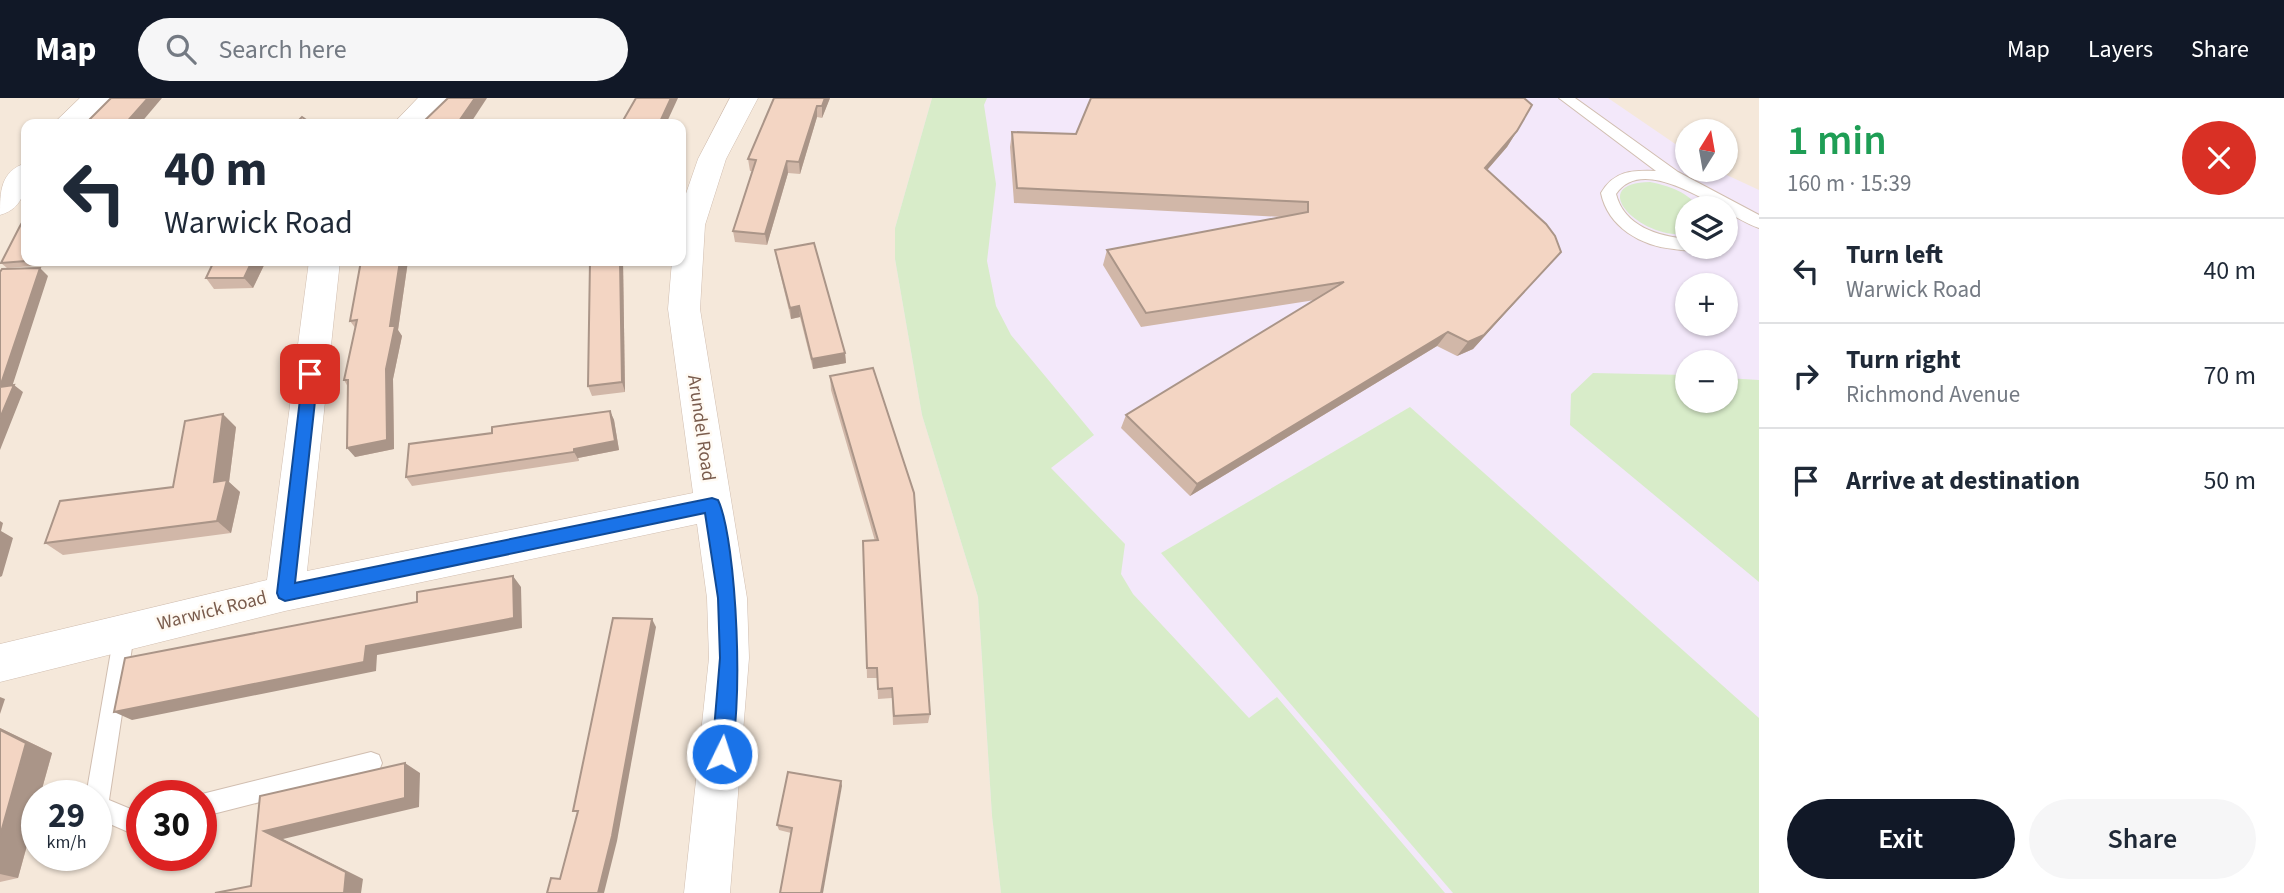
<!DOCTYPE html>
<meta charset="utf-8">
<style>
:root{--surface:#fff;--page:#f6f6f7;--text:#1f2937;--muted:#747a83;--line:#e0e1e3;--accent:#111827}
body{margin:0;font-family:"Source Sans 3",sans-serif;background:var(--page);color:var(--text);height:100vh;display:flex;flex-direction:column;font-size:26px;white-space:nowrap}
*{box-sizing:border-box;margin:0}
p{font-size:23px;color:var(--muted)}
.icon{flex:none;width:38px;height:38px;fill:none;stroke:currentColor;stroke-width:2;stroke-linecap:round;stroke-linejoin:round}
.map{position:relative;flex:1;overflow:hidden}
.panel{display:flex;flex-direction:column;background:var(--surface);width:525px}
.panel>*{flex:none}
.banner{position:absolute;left:21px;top:21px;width:665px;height:147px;border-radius:14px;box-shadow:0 2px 5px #0004;background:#fff;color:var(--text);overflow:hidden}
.needle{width:46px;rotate:11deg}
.tools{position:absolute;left:1675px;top:21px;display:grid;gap:14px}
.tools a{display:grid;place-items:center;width:63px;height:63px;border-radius:50%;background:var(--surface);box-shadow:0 2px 5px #0004;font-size:35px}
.speed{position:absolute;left:21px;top:682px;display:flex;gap:14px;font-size:35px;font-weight:700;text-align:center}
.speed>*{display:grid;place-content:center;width:91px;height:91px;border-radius:50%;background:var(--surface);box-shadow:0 2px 5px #0004;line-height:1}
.speed small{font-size:18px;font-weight:400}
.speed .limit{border:10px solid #d22;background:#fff;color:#111}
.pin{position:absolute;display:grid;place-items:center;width:60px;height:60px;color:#fff;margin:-30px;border-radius:14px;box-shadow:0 4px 10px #0006}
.me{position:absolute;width:77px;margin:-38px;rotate:4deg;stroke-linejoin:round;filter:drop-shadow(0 0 5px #0008)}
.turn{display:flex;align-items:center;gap:24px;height:147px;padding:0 28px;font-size:32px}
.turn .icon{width:91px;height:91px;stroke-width:2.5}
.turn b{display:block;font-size:49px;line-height:60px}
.round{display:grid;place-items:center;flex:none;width:74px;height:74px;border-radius:37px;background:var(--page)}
.summary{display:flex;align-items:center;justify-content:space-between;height:119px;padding:0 28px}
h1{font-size:42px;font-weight:600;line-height:52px;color:#1e9e55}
.primary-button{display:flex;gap:14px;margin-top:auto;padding:14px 28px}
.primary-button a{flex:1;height:80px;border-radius:42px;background:var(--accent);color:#fff;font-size:28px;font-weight:600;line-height:80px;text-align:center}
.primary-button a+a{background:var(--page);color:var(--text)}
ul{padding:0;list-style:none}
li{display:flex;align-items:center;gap:21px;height:105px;padding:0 28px;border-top:2px solid var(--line)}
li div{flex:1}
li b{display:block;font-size:26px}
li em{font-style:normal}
header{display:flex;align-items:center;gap:42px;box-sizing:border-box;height:98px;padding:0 35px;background:var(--accent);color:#fff}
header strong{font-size:33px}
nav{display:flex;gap:38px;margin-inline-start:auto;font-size:24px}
.search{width:490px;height:63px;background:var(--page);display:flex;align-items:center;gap:18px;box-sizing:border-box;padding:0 24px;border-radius:38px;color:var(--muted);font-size:26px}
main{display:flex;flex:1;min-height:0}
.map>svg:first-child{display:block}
.residential{fill:#f5e8da;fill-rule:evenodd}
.education{fill:#f3e8fa;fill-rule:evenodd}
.green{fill:#d8ecc9}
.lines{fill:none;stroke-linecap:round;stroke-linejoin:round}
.lane-casing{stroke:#d1beb0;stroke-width:2}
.street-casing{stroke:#d1beb0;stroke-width:1}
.lane{fill:#fff;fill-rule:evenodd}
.street{fill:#fff;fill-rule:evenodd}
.wall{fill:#d1b7a8}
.shaded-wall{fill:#aa9588}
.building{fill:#f3d5c3;stroke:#aa9588;stroke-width:2}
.route{fill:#1a73e8;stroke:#114b97;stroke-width:2}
.labels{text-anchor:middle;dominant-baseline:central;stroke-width:5;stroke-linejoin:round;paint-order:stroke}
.street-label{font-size:19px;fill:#7a5c4d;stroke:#fffaf3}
</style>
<header>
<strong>Map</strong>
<div class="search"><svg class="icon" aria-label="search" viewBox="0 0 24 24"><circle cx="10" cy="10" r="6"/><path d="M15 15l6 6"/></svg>Search here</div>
<nav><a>Map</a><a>Layers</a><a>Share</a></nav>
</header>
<main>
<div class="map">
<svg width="1759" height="795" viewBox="0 0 1759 795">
<rect width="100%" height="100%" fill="#fdf6ec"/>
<path class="residential" d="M 0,0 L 1759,0 L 1759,795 L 0,795 ZM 26,26 L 681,26 L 681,163 L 26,163 ZM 1687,33 L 1726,33 L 1726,72 L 1687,72 ZM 1687,110 L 1726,110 L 1726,149 L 1687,149 ZM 1687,187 L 1726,187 L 1726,226 L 1687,226 ZM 1687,264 L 1726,264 L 1726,303 L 1687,303 ZM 37,698 L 96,698 L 96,758 L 37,758 ZM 142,698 L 201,698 L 201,758 L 142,758 Z"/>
<path class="education" d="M 932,0 L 1608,0 L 1687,54 L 1687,72 L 1716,72 L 1759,92 L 1759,795 L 1001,795 L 992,718 L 978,499 L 922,317 L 895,161 L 895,130 ZM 1687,110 L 1726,110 L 1726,149 L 1687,149 ZM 1687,187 L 1726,187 L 1726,226 L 1687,226 ZM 1687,264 L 1726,264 L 1726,303 L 1687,303 Z"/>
<g class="green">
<polygon points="932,0 987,0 984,7 996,86 987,163 996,208 1011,237 1094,337 1051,370 1125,446 1121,476 1133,496 1249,620 1277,599 1445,795 1001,795 992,718 978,499 922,317 895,161 895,130"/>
<path d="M 1650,84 C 1669,88 1688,94 1699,110 L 1687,110 L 1687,136 C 1641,142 1584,85 1650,84 Z"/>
<polygon points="1593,275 1687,277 1687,303 1726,303 1726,280 1759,282 1759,484 1570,327 1571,296"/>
<polygon points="1410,309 1759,620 1759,795 1453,795 1161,455"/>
</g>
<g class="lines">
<defs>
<g id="lane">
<path d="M 1559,0 L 1575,0 L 1678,74 L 1759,117 L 1759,130 C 1727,120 1646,51 1616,96 C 1624,128 1657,138 1687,141 L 1687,149 L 1694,149 C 1688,154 1682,152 1674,151 C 1641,148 1608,129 1601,95 C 1614,73 1631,72 1656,73 Z"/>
<polygon points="124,526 131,529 134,536 109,702 133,712 142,710 142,734 133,736 96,720 96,698 86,698 114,536 117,529"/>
<polygon points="371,654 379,657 382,665 379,673 371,676 201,719 201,698 194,698"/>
</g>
<g id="street">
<polygon points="80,0 111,0 84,26 53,26"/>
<polygon points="418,0 448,0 423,26 393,26"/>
<polygon points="730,0 758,0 726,61 705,127 700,211 747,500 749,560 730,795 684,795 709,560 707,500 697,426 285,513 0,584 0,546 267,482 309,163 340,163 307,473 693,395 668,211 672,163 681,163 681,110 698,61"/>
<path d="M 26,65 C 27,88 25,110 0,117 C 0,94 0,73 26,65 Z"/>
</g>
</defs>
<use href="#lane" class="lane-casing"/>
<use href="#street" class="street-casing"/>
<use href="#lane" class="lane"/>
<use href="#street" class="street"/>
</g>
<g class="wall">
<polygon points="774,0 830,0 822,20 817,19 800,76 788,75 767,147 735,144 733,133 752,73 750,73 748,61"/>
<polygon points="1517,33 1507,49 1487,72 1561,154 1548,168 1473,251 1457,258 1437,248 1190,398 1121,330 1126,317 1315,202 1141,229 1103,167 1107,152 1282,119 1014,105 1010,49 1012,34 1076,36"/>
<polygon points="775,152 845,255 846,265 813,271 800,219 791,221 777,163"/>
<polygon points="26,163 50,163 47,167 7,170 1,165"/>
<polygon points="266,163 253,190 214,191 206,180"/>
<polygon points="361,163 408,163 398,232 402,238 393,281 394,351 355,359 348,289 344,282 356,231 350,223"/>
<polygon points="590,163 623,163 625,294 592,298 588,288"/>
<polygon points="830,278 930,616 928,625 893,627 892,600 878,601 877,580 867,580 863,443 875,443 831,292"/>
<polygon points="610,313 614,322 619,352 578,360 579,363 412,388 406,379 492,335"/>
<polygon points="236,329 229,384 240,394 231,435 63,457 45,445 173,389"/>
<polygon points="0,630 52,655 40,698 37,698 37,711 18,780 0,784"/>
<polygon points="842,688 791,735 779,732 777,727"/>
</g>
<g class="shaded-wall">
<polygon points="148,0 162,0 140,26 125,26"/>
<polygon points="475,0 487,0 470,26 457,26"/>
<polygon points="671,0 678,0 666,26 659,26"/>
<polygon points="825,0 830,0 822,20 822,8"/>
<polygon points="817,8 817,19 800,76 799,64"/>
<polygon points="1517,33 1507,49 1475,86 1485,70"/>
<polygon points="787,63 788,75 767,147 765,136"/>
<polygon points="1561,154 1548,168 1473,251 1457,258 1468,244"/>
<polygon points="43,163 50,163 47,167"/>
<polygon points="252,163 266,163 253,190 244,180"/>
<polygon points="400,163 408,163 398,232 402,238 393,281 394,351 355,359 347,350 386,271 390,228"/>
<polygon points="620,163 623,163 625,294 622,284"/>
<polygon points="40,170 48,178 11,292 14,287 23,294 0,352 0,289"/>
<polygon points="799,208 800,219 791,221 790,210"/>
<polygon points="1448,234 1437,248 1190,398 1197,386"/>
<polygon points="845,255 846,265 813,271 812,261"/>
<polygon points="610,313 614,322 619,352 578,360 579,363 574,354 574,351"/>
<polygon points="223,316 236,329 229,384 240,394 231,435 217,423 214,384"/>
<polygon points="0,423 3,425 1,433 13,440 2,478 0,479"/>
<polygon points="513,478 521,489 522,530 377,557 376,573 132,622 114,614 366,548"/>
<polygon points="652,521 656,529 617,743 604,795 598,795"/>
<polygon points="0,599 5,601 0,616"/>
<polygon points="0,630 52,655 40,698 37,698 37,711 18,780 0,776"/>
<polygon points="405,665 420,675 419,709 283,741 363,781 361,795 344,795 264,733"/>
<polygon points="841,683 842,688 823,795 821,795"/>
</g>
<g class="building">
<polygon points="111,0 148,0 125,26 85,26"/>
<polygon points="448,0 475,0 457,26 421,26"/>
<polygon points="636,0 671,0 659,26 621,26"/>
<polygon points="774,0 825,0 822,8 817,8 799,64 787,63 765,136 733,133 756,62 748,61"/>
<polygon points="1091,0 1524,0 1532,7 1517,33 1485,70 1546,126 1555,138 1561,154 1484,237 1468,244 1448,234 1197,386 1126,317 1344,184 1146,215 1107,152 1308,114 1308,104 1017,90 1012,34 1076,36"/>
<polygon points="302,19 312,26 295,26"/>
<polygon points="26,118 26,163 1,165 20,128"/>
<polygon points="814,145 845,255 812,261 799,208 790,210 775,152"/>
<polygon points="214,163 252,163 244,180 206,180"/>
<polygon points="361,163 400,163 390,228 395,228 386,271 387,342 347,350 348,282 344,282 357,222 350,223"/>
<polygon points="590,163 620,163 622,284 588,288"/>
<polygon points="40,170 0,289 14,287 0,320 0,174 2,171"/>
<polygon points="873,270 914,395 930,616 894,618 892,590 878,591 877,570 867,570 863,443 878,442 830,278"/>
<polygon points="610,313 615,343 574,351 574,354 406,379 409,346 492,335 492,329"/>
<polygon points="223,316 214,384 227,382 217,423 45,445 60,403 173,389 185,323"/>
<polygon points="513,478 514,520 366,548 364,564 114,614 125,560 417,504 417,494"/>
<polygon points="613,520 652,521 612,738 598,795 547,795 551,780 560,781 578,713 573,713"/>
<polygon points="0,632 26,645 0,738"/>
<polygon points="405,665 405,700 264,733 346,774 344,795 215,795 251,788 260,698"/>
<polygon points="788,674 841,683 821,795 780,795 792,730 777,727"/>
</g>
<path class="route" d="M 310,270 L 318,276 L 295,485 L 712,400 L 718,402 C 737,441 745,624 728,663 L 722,665 L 715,663 L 712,656 L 720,560 L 718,500 L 705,415 L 285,503 L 279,500 L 277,495 L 303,276 Z"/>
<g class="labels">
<g class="street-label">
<text transform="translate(701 330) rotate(82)">Arundel Road</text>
<text transform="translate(212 513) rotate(-14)">Warwick Road</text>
</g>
</g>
</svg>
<div class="tools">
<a><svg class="needle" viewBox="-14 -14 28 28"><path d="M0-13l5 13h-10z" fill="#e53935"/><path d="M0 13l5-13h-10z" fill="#747a83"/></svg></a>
<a><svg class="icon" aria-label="layers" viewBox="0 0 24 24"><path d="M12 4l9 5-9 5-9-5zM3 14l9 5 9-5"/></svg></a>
<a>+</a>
<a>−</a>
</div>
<div class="speed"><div>29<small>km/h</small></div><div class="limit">30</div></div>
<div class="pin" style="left:310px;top:276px;background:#d93025"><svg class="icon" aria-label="arrive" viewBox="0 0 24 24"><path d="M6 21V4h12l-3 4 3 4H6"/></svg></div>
<svg class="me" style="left:722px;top:656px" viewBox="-20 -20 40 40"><circle r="17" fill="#1a73e8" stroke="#fff" stroke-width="3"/><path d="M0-11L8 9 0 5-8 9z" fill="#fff"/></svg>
<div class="banner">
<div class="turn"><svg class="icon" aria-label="left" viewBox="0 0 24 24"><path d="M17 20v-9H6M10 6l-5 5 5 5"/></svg><div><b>40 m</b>Warwick Road</div></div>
</div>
</div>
<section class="panel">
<div class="summary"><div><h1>1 min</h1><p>160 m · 15:39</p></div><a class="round" style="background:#d93025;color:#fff"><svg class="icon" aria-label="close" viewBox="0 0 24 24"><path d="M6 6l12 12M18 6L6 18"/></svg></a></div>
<ul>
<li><svg class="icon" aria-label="left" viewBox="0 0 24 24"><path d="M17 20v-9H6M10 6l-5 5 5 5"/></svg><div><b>Turn left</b><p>Warwick Road</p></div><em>40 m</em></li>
<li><svg class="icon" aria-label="right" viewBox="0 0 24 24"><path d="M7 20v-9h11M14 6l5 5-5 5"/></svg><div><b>Turn right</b><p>Richmond Avenue</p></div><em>70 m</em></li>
<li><svg class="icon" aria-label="arrive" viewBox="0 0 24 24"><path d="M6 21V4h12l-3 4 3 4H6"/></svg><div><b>Arrive at destination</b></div><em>50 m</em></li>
</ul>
<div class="primary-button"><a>Exit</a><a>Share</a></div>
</section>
</main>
